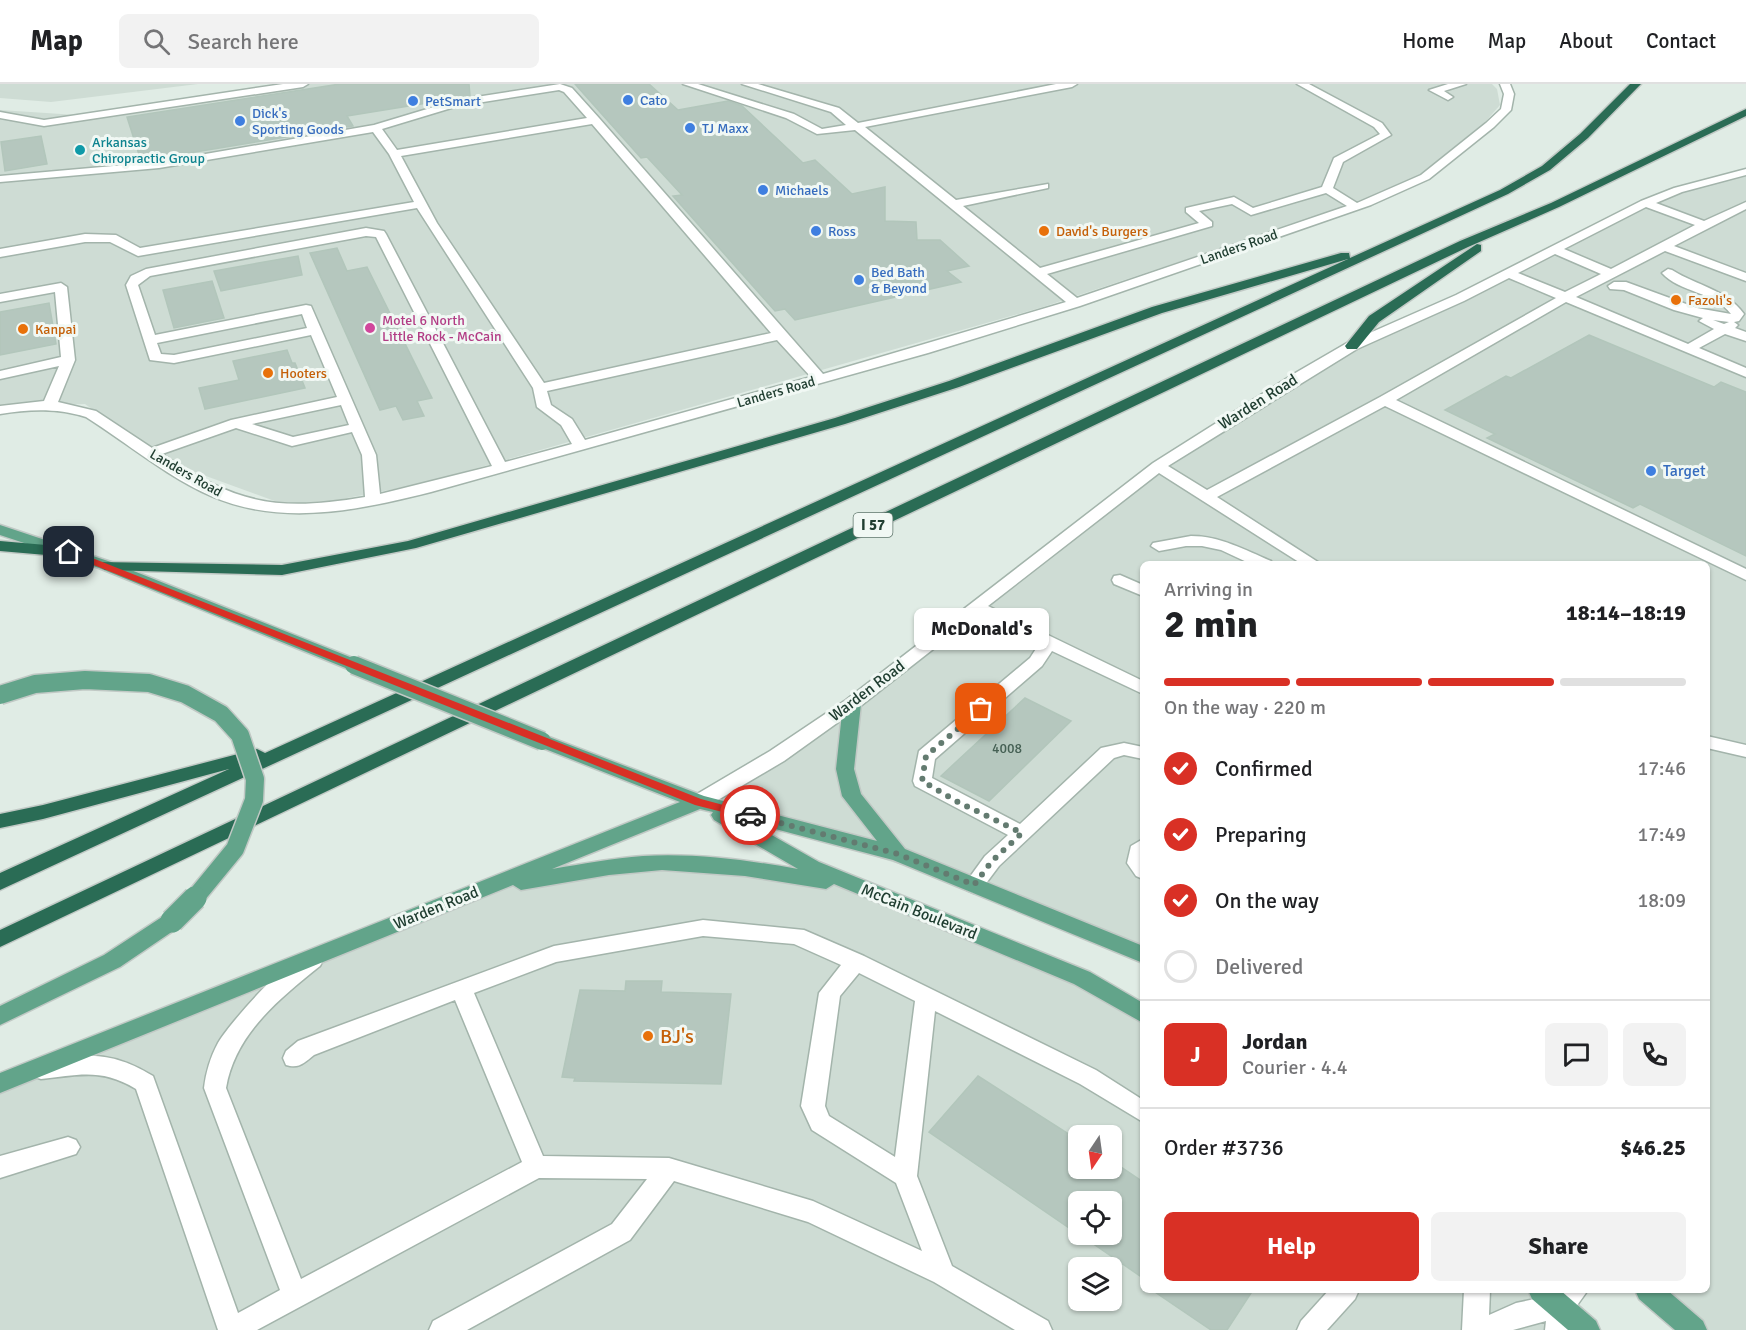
<!DOCTYPE html>
<html lang="en">
<head>
<meta charset="utf-8">
<style>
  :root { --surface:#fff; --page:#f2f2f2; --text:#202124; --muted:#757577; --line:#e0e0e0; --accent:#d93025 }
  body { margin:0; font-family:Signika,sans-serif; background:var(--page); color:var(--text); height:100vh; display:flex; flex-direction:column; font-size:22px; white-space:nowrap }
  * { box-sizing:border-box; margin:0 }
  p { font-size:20px; color:var(--muted) }
  .icon { flex:none; width:33px; height:33px; fill:none; stroke:currentColor; stroke-width:2; stroke-linecap:round; stroke-linejoin:round }
  .map { position:relative; flex:1; overflow:hidden }
  .side { position:absolute; left:1140px; top:477px; width:570px; height:732px; display:flex; flex-direction:column; background:var(--surface); border-radius:9px; box-shadow:0 2px 4px #0004 }
  .side>* { flex:none }
  .needle { width:39px; rotate:193deg }
  .controls { position:absolute; left:1068px; top:1041px; display:grid; gap:12px }
  .controls a { display:grid; place-items:center; width:54px; height:54px; border-radius:9px; background:var(--surface); box-shadow:0 2px 4px #0004; font-size:30px }
  .pin { position:absolute; display:grid; place-items:center; width:51px; height:51px; color:#fff; margin:-26px; border-radius:12px; box-shadow:0 3px 9px #0006 }
  .courier { position:absolute; display:grid; place-items:center; width:60px; height:60px; margin:-30px; border:4px solid #d93025; border-radius:50%; background:#fff; color:#222; box-shadow:0 2px 8px #0007 }
  .bubble { position:absolute; height:42px; border-radius:9px; background:var(--surface); box-shadow:0 2px 4px #0004; font-size:20px; font-weight:800; line-height:42px; text-align:center }
  .headline em { font-style:normal; font-weight:800 }
  .headline div { display:flex; flex-direction:column-reverse }
  .headline { display:flex; align-items:center; justify-content:space-between; height:102px; padding:0 24px }
  h1 { font-size:39px; font-weight:800; line-height:45px }
  .bar { display:grid; grid-template-columns:repeat(4,1fr); gap:9px 6px; align-content:center; height:72px; padding:0 24px }
  .bar i { height:8px; border-radius:4px; background:var(--line) }
  .bar .current { background:var(--accent) }
  .bar p { grid-column:span 4 }
  .line { display:flex; align-items:center; gap:15px; padding:0 24px; border-top:2px solid var(--line) }
  .line div { flex:1 }
  .round { display:grid; place-items:center; flex:none; width:63px; height:63px; border-radius:9px; background:var(--page) }
  ol { padding:0 24px; list-style:none }
  li { display:flex; align-items:center; gap:18px; height:66px }
  li p { margin-inline-start:auto }
  li .icon { padding:6px; border-radius:50%; background:var(--accent); color:#fff; stroke-width:4 }
  li:last-child { color:var(--muted) }
  li i { width:33px; height:33px; border:3px solid var(--line); border-radius:50% }
  .action { display:flex; gap:12px; margin-top:auto; padding:12px 24px }
  .action a { flex:1; height:69px; border-radius:9px; background:var(--accent); color:#fff; font-size:24px; font-weight:800; line-height:69px; text-align:center }
  .action a+a { background:var(--page); color:var(--text) }
  header { display:flex; align-items:center; gap:36px; box-sizing:border-box; height:84px; padding:0 30px; background:var(--surface); border-bottom:2px solid var(--line) }
  header strong { font-size:28px }
  nav { display:flex; gap:33px; margin-inline-start:auto; font-size:21px }
  .search { width:420px; height:54px; background:var(--page); display:flex; align-items:center; gap:15px; box-sizing:border-box; padding:0 21px; border-radius:9px; color:var(--muted); font-size:22px }
  .map>svg:first-child { display:block }
</style>
</head>
<body>
<header>
<strong>Map</strong>
<div class="search"><svg class="icon" aria-label="search" viewBox="0 0 24 24"><circle cx="10" cy="10" r="6"/><path d="M15 15l6 6"/></svg>Search here</div>
<nav><a>Home</a><a>Map</a><a>About</a><a>Contact</a></nav>
</header>
<div class="map">
<svg width="1746" height="1246" viewBox="0 0 1746 1246">
  <rect width="100%" height="100%" fill="#e0ece5"/>
  <g fill="#cedcd4" fill-rule="evenodd">
    <polygon points="0,0 198,0 51,18 0,14"/>
    <polygon points="281,0 1492,0 1497,5 1500,21 1486,37 1418,95 1368,115 1043,223 421,400 294,424 162,376 85,320 0,323 0,26 92,32"/>
    <polygon points="1746,90 1746,1246 1684,1246 1638,1206 1707,1206 1707,480 1143,480 1143,876 1008,814 699,718 976,523 1195,358 1402,241 1633,125 1715,95"/>
    <path d="M661 779 812 783 1143 930V1206H1541L1587 1246H0V999L486 803ZM1078 1052H1112V1084H1078ZM1078 1118H1112V1150H1078ZM1078 1184H1112V1216H1078Z"/>
  </g>
  <g fill="#b5c7be" stroke="#b2c6bb" stroke-width="1.5">
    <polygon points="340,0 469,0 470,12 347,32 353,42 141,77 127,33"/>
    <polygon points="575,0 649,0 678,26 728,17 742,22 803,79 815,76 852,110 885,103 885,137 916,138 917,156 940,156 969,182 947,187 961,198 795,236 785,225 775,227 673,112 682,111 647,73 641,74"/>
    <polygon points="41,52 47,80 5,87 1,58"/>
    <polygon points="337,164 347,187 367,183 432,314 417,317 424,332 403,336 396,322 380,326 310,169"/>
    <polygon points="298,172 302,191 221,207 214,187"/>
    <polygon points="212,197 224,234 174,244 163,206"/>
    <polygon points="49,219 56,260 0,271 0,228"/>
    <polygon points="1589,251 1714,303 1721,298 1746,308 1746,472 1640,420 1633,424 1487,354 1495,350 1445,326 1506,292 1511,294"/>
    <polygon points="287,266 292,279 295,279 305,304 205,325 199,304 239,296 233,277"/>
    <polygon points="1025,614 1071,637 989,717 941,692"/>
    <polygon points="626,897 662,897 661,908 731,910 721,1000 574,997 575,994 562,993 580,906 625,907"/>
    <polygon points="978,992 1078,1056 1078,1084 1112,1084 1112,1077 1143,1098 1143,1194 1079,1150 1112,1150 1112,1118 1078,1118 1078,1150 929,1048"/>
    <polygon points="1152,1206 1253,1206 1227,1246 1211,1246"/>
  </g>
  <g fill="none" stroke-linecap="round" stroke-linejoin="round">
    <g stroke="#a3b4ab" stroke-width="3">
      <g id="minor">
        <polygon points="283,0 308,0 303,3 44,42 0,34 0,28 44,36"/>
        <path d="M560 0 572 4 599 34 823 290 1066 218 855 46 817 50 786 34 683 0H698L794 30 822 45 846 41 831 28 742 0H758L839 24 858 39 1056 0H1077L1072 3 865 43 956 116 1048 100V104L963 122 1040 184 1199 139 1186 128V124L1234 113 1253 124 1322 103 1334 74 1380 50 1374 43 1297 0H1309L1382 39 1391 51 1343 78 1333 104 1357 119 1421 91 1486 39 1501 25 1504 10 1500 0H1510L1514 10 1511 26 1494 43 1429 95 1371 121 1080 222 928 269 431 408C359 426 282 443 211 412 166 392 127 359 86 333 57 324 30 325 0 330V322L44 317 59 282 0 295V287L61 273 55 208 0 218V210L61 199 67 203 75 276 58 318 96 327 152 364 231 336 337 313 311 251 174 279 150 276 126 201 131 192 146 185 366 144 384 147 386 150 505 378 572 360 561 341 537 323 533 304 417 124 138 172 110 158H85L0 173V165L85 150 116 151 140 164 414 118 389 70 373 48 159 84 0 98V92L159 78 374 41 457 16ZM559 6 564 8 587 34 397 66 382 45 458 22ZM592 40 771 249 544 299 437 139 401 72ZM1326 109 1347 122 1077 214 1047 190 1212 142V138L1199 127 1232 120 1251 131ZM366 152 376 153 492 382 380 410 376 371 311 222 306 221 155 251 138 201 150 192ZM302 230 307 244 174 271 161 270 157 259ZM777 256 811 293 585 356 572 335 551 321 547 307ZM341 321 349 341 293 353 252 340ZM236 344 292 362 352 348 362 371 365 413C277 428 236 420 162 370Z"/>
        <polygon points="1448,0 1466,0 1444,7 1453,13 1448,16 1429,6"/>
        <path d="M1746 85V91L1682 108 1656 119 1704 137 1746 118V125L1674 162 1746 189V197L1665 167 1576 213 1688 260 1714 245 1699 237 1703 234 1674 226 1624 206 1610 205 1608 202 1614 198H1626L1697 224 1731 230C1714 207 1680 209 1662 189L1668 185 1672 186C1697 202 1726 205 1744 230L1739 237 1734 238 1738 241 1735 244 1746 248V257L1725 250 1699 264 1746 284V293L1566 218 1396 316 1746 485V496L1385 322 1217 413 1321 480H1302L1159 389 988 522 1143 597V610L1052 567 1042 582 935 675 932 694 1020 740 1101 664 1124 659 1143 663V675L1124 671 1114 674 999 782 981 806 974 809 967 806 964 801 985 772 1008 751 915 702 913 697 919 667 1030 574 1039 560 978 530 858 624 784 677 706 723 699 725 692 723 689 718 692 713 770 667 846 616 1153 379 1297 288 1347 259 1456 211 1641 117 1674 104ZM1646 123 1695 141 1611 185 1564 165ZM1555 170 1601 190 1565 208 1518 189ZM1509 194 1556 214 1380 313 1207 406 1168 382 1357 265 1464 217ZM1713 236 1729 238 1724 240Z"/>
        <path d="M1191 452C1220 452 1245 466 1271 477L1273 480H1251L1221 466 1202 462H1186L1159 467 1151 462 1153 459Z"/>
        <polygon points="1120,491 1143,501 1143,512 1114,500 1112,496 1114,492"/>
        <polygon points="1707,652 1746,661 1746,673 1707,664"/>
        <polygon points="1143,755 1143,795 1136,792 1127,779 1131,762"/>
        <path d="M703 836 804 846 864 872 1096 986 1143 1016V1038L1080 1000 935 927 917 1092 952 1182 1048 1237 1052 1246H1015L934 1198 808 1138 674 1097 630 1156 467 1246H429L433 1237 612 1140 647 1095 539 1094 257 1246H218L136 1005C101 984 79 991 41 995L33 992 30 985 33 978 41 975C88 971 110 966 153 992L238 1229 280 1206 204 1004C206 988 210 974 218 959 229 940 290 870 311 868 313 868 317 869 320 870L323 876 320 882C279 915 235 950 226 1004L301 1195 522 1078 455 916 314 971C304 979 299 985 286 981L283 974 286 967 298 957 554 862ZM703 852 794 860 841 881 819 909 801 1022 812 1046 896 1099 922 1167 813 1117 669 1074 543 1072 474 909 556 878ZM859 889 915 917 895 1073 829 1032 825 1022 840 912Z"/>
        <polygon points="68,1053 76,1056 80,1063 76,1070 0,1094 0,1072"/>
        <polygon points="1329,1206 1359,1206 1355,1215 1327,1246 1297,1246 1301,1237"/>
        <polygon points="1464,1206 1490,1206 1489,1231 1516,1219 1554,1211 1558,1206 1588,1206 1573,1227 1571,1246 1545,1246 1546,1237 1513,1246 1462,1246"/>
      </g>
    </g>
    <g stroke="#c1c9c5" stroke-width="3">
      <g id="major">
        <polygon points="0,441 111,478 360,577 363,581 360,585 348,585 99,484 0,451"/>
        <path d="M852 614 858 616 861 620 854 685 861 710 905 765 1143 862V879L893 776 749 738 819 778 1090 888 1143 919V939L1074 900 834 800 826 805 745 792 662 786 609 791 521 806 513 801 0 1009V989L680 718 535 661 533 657 535 653 542 651 549 653 704 712 877 757 842 712 836 685 843 620 846 616ZM700 725 713 728 711 731 714 736 798 785C747 776 695 769 643 772 613 774 582 780 552 785Z"/>
        <polygon points="172,829 179,831 182,837 179,843 120,883 0,941 0,922 104,871 165,831"/>
        <polygon points="1528,1206 1560,1206 1596,1237 1600,1246 1568,1246 1532,1215"/>
        <polygon points="1635,1206 1667,1206 1703,1237 1707,1246 1675,1246 1639,1215"/>
      </g>
    </g>
    <g stroke="#c1c9c5" stroke-width="3">
      <g id="highway">
        <polygon points="1630,0 1641,0 1588,54 1550,86 1508,110 0,806 0,789 229,685 43,735 0,744 0,730 43,721 257,665 265,669 1348,175 1162,229 959,303 845,340 416,464 282,491 105,486 97,481 99,478 282,481 408,457 835,334 949,297 1152,223 1341,169 1349,169 1350,174 1500,106 1542,82 1580,50"/>
        <polygon points="1746,25 1746,32 1559,123 1468,163 0,863 0,846 1460,157 1551,119"/>
        <polygon points="1477,160 1481,161 1481,167 1379,238 1357,265 1347,265 1345,262 1369,232"/>
        <polygon points="0,457 69,463 77,468 69,473 0,467"/>
      </g>
    </g>
    <use href="#minor" fill="#fff" fill-rule="evenodd"/>
    <use href="#major" fill="#62a48a" fill-rule="evenodd"/>
    <use href="#highway" fill="#2a6c55" fill-rule="evenodd"/>
    <g stroke="#c1c9c5" stroke-width="21" stroke-linecap="butt">
      <g id="major-bridge-far1">
        <polyline points="354,581 542,657"/>
        <polyline points="0,611 35,600 85,596 149,599 185,610 221,630 240,651 255,695 254,716 235,765 194,815"/>
      </g>
    </g>
    <g stroke="#c1c9c5" stroke-width="26" stroke-linecap="butt">
      <polyline id="major-bridge" points="172,837 195,814"/>
    </g>
    <use href="#major-bridge-far1" stroke="#62a48a" stroke-width="18"/>
    <use href="#major-bridge" stroke="#62a48a" stroke-width="23"/>
  </g>
  <polygon fill="#d93025" points="66,466 72,466 701,715 753,729 755,731 750,735 695,721 66,470"/>
  <g fill="none" stroke-linecap="round" stroke-linejoin="round">
    <polyline stroke="#637b70" stroke-width="6" stroke-dasharray="0 10.8" points="750,731 898,770 974,801 992,777 1022,749 958,718 922,697 926,672 981,625"/>
  </g>
  <g fill="#3f7fe0" stroke="#f1f8f4" stroke-width="2">
    <circle cx="628" cy="16" r="6"/>
    <circle cx="413" cy="17" r="6"/>
    <circle cx="240" cy="37" r="6"/>
    <circle cx="690" cy="44" r="6"/>
    <circle cx="763" cy="106" r="6"/>
    <circle cx="816" cy="147" r="6"/>
    <circle cx="859" cy="196" r="6"/>
    <circle cx="1651" cy="387" r="6"/>
  </g>
  <circle fill="#0f9aa8" stroke="#f1f8f4" stroke-width="2" cx="80" cy="66" r="6"/>
  <g fill="#e8710a" stroke="#f1f8f4" stroke-width="2">
    <circle cx="1044" cy="147" r="6"/>
    <circle cx="1676" cy="216" r="6"/>
    <circle cx="23" cy="245" r="6"/>
    <circle cx="268" cy="289" r="6"/>
    <circle cx="648" cy="952" r="6"/>
  </g>
  <circle fill="#d1479c" stroke="#f1f8f4" stroke-width="2" cx="370" cy="244" r="6"/>
  <g text-anchor="middle" dominant-baseline="central" stroke-width="6" stroke-linejoin="round" paint-order="stroke">
    <g font-size="14" fill="#366cbe" stroke="#f1f8f4" text-anchor="start">
      <text x="640" y="16">Cato</text>
      <text x="425" y="17">PetSmart</text>
      <text x="252" y="29">Dick's<tspan x="252" dy="16">Sporting Goods</tspan></text>
      <text x="702" y="44">TJ Maxx</text>
      <text x="775" y="106">Michaels</text>
      <text x="828" y="147">Ross</text>
      <text x="871" y="188">Bed Bath<tspan x="871" dy="16">&amp; Beyond</tspan></text>
    </g>
    <g font-size="14" fill="#0d838f" stroke="#f1f8f4" text-anchor="start">
      <text x="92" y="58">Arkansas<tspan x="92" dy="16">Chiropractic Group</tspan></text>
    </g>
    <g font-size="14" fill="#c56008" stroke="#f1f8f4" text-anchor="start">
      <text x="1056" y="147">David's Burgers</text>
      <text x="1688" y="216">Fazoli's</text>
      <text x="35" y="245">Kanpai</text>
      <text x="280" y="289">Hooters</text>
    </g>
    <g font-size="14" fill="#203e31" stroke="#f1f8f4">
      <text transform="translate(1239 163) rotate(-19)">Landers Road</text>
      <text transform="translate(776 308) rotate(-16)">Landers Road</text>
      <text transform="translate(186 389) rotate(30)">Landers Road</text>
    </g>
    <g font-size="14" fill="#b23c85" stroke="#f1f8f4" text-anchor="start">
      <text x="382" y="236">Motel 6 North<tspan x="382" dy="16">Little Rock - McCain</tspan></text>
    </g>
    <g font-size="14" fill="#456054">
      <text x="1007" y="664">4008</text>
    </g>
    <rect fill="#f1f8f4" stroke="#5f766c" stroke-width="1.5" x="853.5" y="429" width="39" height="24" rx="4.5"/>
    <g font-size="15" font-weight="bold" fill="#203e31">
      <text x="873" y="441">I 57</text>
    </g>
    <g font-size="16" fill="#203e31" stroke="#f1f8f4">
      <text transform="translate(1258 318) rotate(-32)">Warden Road</text>
      <text transform="translate(867 607) rotate(-37)">Warden Road</text>
      <text transform="translate(436 824) rotate(-22)">Warden Road</text>
      <text transform="translate(919 828) rotate(22)">McCain Boulevard</text>
    </g>
    <g font-size="16" fill="#366cbe" stroke="#f1f8f4" text-anchor="start">
      <text x="1663" y="387">Target</text>
    </g>
    <g font-size="20" fill="#c56008" stroke="#f1f8f4" text-anchor="start">
      <text x="660" y="952">BJ's</text>
    </g>
  </g>
</svg>
<div class="controls">
<a><svg class="needle" viewBox="-14 -14 28 28"><path d="M0-13l5 13h-10z" fill="#e53935"/><path d="M0 13l5-13h-10z" fill="#757577"/></svg></a>
<a><svg class="icon" aria-label="locate" viewBox="0 0 24 24"><circle cx="12" cy="12" r="6"/><path d="M12 2v4M12 18v4M2 12h4M18 12h4"/></svg></a>
<a><svg class="icon" aria-label="layers" viewBox="0 0 24 24"><path d="M12 4l9 5-9 5-9-5zM3 14l9 5 9-5"/></svg></a>
</div>
<div class="pin" style="left:981px;top:625px;background:#ea580c"><svg class="icon" aria-label="bag" viewBox="0 0 24 24"><path d="M5 8h14l-1 12H6zM9 8a3 3 0 0 1 6 0"/></svg></div>
<div class="pin" style="left:69px;top:468px;background:#1f2937"><svg class="icon" aria-label="home" viewBox="0 0 24 24"><path d="M3 11l9-7 9 7M6 9v11h12V9"/></svg></div>
<div class="courier" style="left:750px;top:731px"><svg class="icon" aria-label="car" viewBox="0 0 24 24"><path d="M5 17H2v-5l4-1 3-4h7l3 4 3 1v5h-3M9 17h6M6 11h13"/><circle cx="7" cy="17" r="2"/><circle cx="17" cy="17" r="2"/></svg></div>
<div class="bubble" style="left:914px;top:524px;width:135px">McDonald's</div>
<section class="side">
<div class="headline"><div><h1>2 min</h1><p>Arriving in</p></div><em>18:14–18:19</em></div>
<div class="bar"><i class="current"></i><i class="current"></i><i class="current"></i><i></i><p>On the way · 220 m</p></div>
<ol>
<li><svg class="icon" aria-label="check" viewBox="0 0 24 24"><path d="M5 12l5 5 9-10"/></svg>Confirmed<p>17:46</p></li>
<li><svg class="icon" aria-label="check" viewBox="0 0 24 24"><path d="M5 12l5 5 9-10"/></svg>Preparing<p>17:49</p></li>
<li><svg class="icon" aria-label="check" viewBox="0 0 24 24"><path d="M5 12l5 5 9-10"/></svg>On the way<p>18:09</p></li>
<li><i></i>Delivered</li>
</ol>
<div class="line" style="height:108px"><b class="round" style="background:var(--accent);color:#fff">J</b><div><b>Jordan</b><p>Courier · 4.4</p></div><a class="round"><svg class="icon" aria-label="chat" viewBox="0 0 24 24"><path d="M4 5h16v11H9l-5 4z"/></svg></a><a class="round"><svg class="icon" aria-label="phone" viewBox="0 0 24 24"><path d="M5 4h4l2 5-3 2q2 4 5 5l2-3 5 2v4C11 20 4 13 5 4z"/></svg></a></div>
<div class="line" style="height:78px"><div>Order #3736</div><b>$46.25</b></div>
<div class="action"><a>Help</a><a>Share</a></div>
</section>
</div>
</body>
</html>
